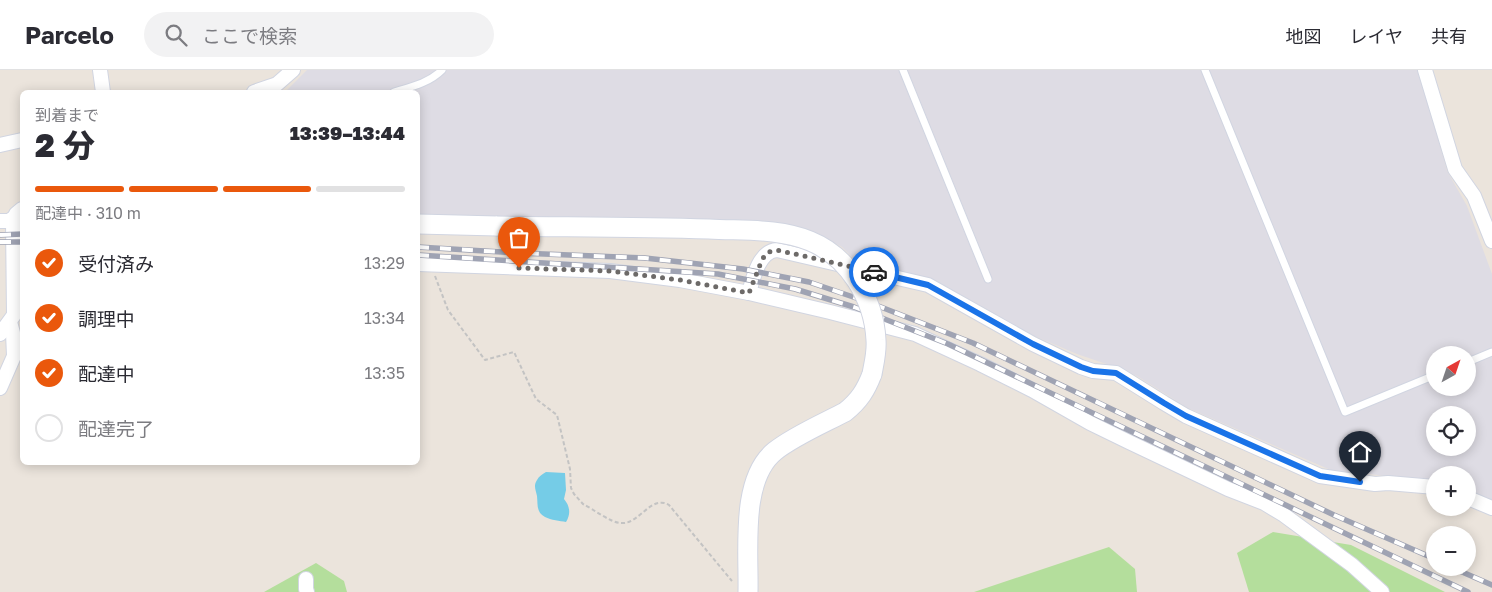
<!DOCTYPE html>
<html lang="ja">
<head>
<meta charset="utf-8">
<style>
  :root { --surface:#fff; --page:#f2f2f3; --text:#2b2b33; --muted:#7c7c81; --line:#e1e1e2; --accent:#ea580c }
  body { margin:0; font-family:"Golos Text","Noto Sans JP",sans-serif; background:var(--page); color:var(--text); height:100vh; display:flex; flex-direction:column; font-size:19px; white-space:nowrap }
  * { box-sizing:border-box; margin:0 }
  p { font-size:16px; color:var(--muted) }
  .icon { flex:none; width:28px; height:28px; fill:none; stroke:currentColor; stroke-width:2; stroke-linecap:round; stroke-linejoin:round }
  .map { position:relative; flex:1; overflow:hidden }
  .details { position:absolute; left:20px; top:20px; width:400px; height:375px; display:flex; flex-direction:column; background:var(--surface); border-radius:8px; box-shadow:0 2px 12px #0003 }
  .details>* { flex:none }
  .needle { width:32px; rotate:40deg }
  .buttons { position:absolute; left:1426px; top:276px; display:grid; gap:10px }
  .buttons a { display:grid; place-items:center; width:50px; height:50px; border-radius:50%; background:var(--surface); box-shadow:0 2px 12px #0003; font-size:25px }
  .pin { position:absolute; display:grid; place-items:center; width:42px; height:42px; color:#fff; margin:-51px -21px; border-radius:50% 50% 50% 0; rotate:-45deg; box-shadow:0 0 5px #0007 }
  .pin .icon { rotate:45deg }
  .courier { position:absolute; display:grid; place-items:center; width:50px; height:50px; margin:-25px; border:4px solid #1a73e8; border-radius:50%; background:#fff; color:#222; box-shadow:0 1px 6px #0007 }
  .headline em { font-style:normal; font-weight:800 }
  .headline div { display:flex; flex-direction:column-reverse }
  .headline { display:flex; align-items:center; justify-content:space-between; height:85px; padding:0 15px }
  h1 { font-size:32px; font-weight:800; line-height:38px }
  .bar { display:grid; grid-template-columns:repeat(4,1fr); gap:8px 5px; align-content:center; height:60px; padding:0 15px }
  .bar i { height:6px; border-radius:4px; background:var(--line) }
  .bar .on { background:var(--accent) }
  .bar p { grid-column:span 4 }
  ol { padding:0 15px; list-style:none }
  li { display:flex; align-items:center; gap:15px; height:55px }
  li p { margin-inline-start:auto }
  li .icon { padding:5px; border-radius:50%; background:var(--accent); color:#fff; stroke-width:4 }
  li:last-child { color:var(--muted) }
  li i { width:28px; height:28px; border:2px solid var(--line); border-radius:50% }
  header { display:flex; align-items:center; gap:30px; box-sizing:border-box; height:70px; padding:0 25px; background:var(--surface); border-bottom:1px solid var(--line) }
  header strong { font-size:24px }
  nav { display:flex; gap:28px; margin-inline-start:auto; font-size:18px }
  .search { width:350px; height:45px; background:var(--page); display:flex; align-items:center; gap:12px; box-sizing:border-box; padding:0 18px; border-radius:28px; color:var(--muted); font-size:19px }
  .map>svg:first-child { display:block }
</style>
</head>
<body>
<header>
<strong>Parcelo</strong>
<div class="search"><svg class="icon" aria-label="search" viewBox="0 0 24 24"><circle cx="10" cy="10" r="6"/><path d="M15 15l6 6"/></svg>ここで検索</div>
<nav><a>地図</a><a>レイヤ</a><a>共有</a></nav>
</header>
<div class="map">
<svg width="1492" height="522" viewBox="0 0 1492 522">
  <rect width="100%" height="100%" fill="#ebe4dc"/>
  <path fill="#dedce4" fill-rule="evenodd" d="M307 0H1419L1447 101 1467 136 1492 204V431L1468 421V405H1435V410L1333 401 1188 338 1137 306 1121 299 1077 284 864 194 855 190 842 177 825 167 802 159 418 148V22H280L287 20ZM1435 285H1468V318H1435ZM1435 345H1468V378H1435Z"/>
  <g fill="#b4de9c">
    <polygon points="1273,462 1351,475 1445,522 1249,522 1237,483"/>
    <polygon points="1109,477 1135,499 1137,522 974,522"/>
    <polygon points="316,493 344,511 347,522 264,522"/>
  </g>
  <path fill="#75cce7" d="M546 402 565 403 566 420 564 429C570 436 571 444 566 452 560 451 551 450 545 447 536 442 538 435 537 426 536 420 533 416 537 410 539 406 543 404 546 402Z"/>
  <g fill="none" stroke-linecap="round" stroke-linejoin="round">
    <g stroke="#d1d5e1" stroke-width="9">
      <g id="lane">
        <polyline points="903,0 988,209"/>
        <polyline points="1205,0 1345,342 1435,305"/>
        <path d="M394 22C411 17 429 13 442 0"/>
        <polyline points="1468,292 1492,282"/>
      </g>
    </g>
    <g stroke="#d1d5e1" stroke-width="16">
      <g id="street">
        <polyline points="100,0 103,22"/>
        <polyline points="1425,0 1455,99 1474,126 1492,171"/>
        <polyline points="254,22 277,14 293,0"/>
        <polyline points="0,75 22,70"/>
        <polyline points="0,151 13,151"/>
        <polyline points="418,194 610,201 680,210 749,223 830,242 915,264 980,294 1032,320 1090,353 1129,372 1228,419 1264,433 1284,445 1352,495 1382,522"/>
        <path d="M749 223C753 208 759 181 777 180L928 215 1033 274 1081 297 1093 301 1116 303 1164 333 1186 346 1320 406 1375 414 1388 413 1435 417"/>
        <polyline points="0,264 14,245 13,151 16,144 22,139"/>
        <polyline points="0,318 14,286 13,263 10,252"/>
        <polyline points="1468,428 1492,438"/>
        <polyline points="306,509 306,519 307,522"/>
      </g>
    </g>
    <g stroke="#d1d5e1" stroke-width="21">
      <g id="secondary">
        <polyline points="13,151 22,151"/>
        <polyline points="418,154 497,156"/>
        <path d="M748 522C749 480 740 409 775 381 794 366 824 353 845 342 859 331 866 320 872 304"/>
      </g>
    </g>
    <path stroke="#c3c3c3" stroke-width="2" stroke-dasharray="4 2.5" stroke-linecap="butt" d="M435 206 448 240 485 290 514 282 536 329 557 345 570 399 571 418 574 424 583 434C593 439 611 453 621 453 639 455 651 424 669 435L732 511"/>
    <use href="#lane" stroke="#fff" stroke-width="7"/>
    <use href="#street" stroke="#fff" stroke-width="14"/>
    <use href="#secondary" stroke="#fff" stroke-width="19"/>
    <g stroke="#9fa3b3" stroke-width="5.5">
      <g id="rail">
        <polyline points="0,165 22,164"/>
        <polyline points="0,172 22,172"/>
        <polyline points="418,177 519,183 645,188 743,199 809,212 868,232 973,273 1334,445 1435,489"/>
        <polyline points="418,185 718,204 795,219 854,237 948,274 1468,522"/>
        <polyline points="1453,498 1492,515"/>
      </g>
    </g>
    <use href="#rail" stroke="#fff" stroke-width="4" stroke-dasharray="11" stroke-linecap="butt"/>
    <g stroke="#d1d5e1" stroke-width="21" stroke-linecap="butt">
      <path id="secondary-bridge" d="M497 156C567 157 638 157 709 159 743 161 779 158 810 171 849 187 874 229 876 270 877 282 874 293 872 304"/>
    </g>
    <use href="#secondary-bridge" stroke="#fff" stroke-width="19"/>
  </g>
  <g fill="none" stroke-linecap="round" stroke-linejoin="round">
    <path stroke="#6d6a68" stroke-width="5" stroke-dasharray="0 9" d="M519 198 610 201 680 210 749 223 762 190C766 183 769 181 777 180L874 202"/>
    <polyline stroke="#1a73e8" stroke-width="6" points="874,202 928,215 1033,274 1081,297 1093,301 1116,303 1164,333 1186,346 1320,406 1360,412"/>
  </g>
</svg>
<div class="buttons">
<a><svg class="needle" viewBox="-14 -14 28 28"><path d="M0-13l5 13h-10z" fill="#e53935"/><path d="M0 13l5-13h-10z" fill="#7c7c81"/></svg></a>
<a><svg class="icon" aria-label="locate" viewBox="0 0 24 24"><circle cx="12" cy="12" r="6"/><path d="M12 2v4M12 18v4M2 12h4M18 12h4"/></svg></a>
<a>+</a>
<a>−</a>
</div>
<div class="pin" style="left:519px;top:198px;background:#ea580c"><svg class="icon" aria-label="bag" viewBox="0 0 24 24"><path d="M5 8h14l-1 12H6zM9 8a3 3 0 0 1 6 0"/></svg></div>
<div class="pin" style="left:1360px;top:412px;background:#1f2937"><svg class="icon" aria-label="home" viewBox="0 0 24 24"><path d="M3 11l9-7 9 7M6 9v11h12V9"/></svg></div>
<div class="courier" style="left:874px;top:202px"><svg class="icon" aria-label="car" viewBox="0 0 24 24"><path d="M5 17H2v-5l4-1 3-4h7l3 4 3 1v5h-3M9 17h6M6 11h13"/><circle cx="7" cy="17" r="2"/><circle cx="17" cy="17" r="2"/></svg></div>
<section class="details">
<div class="headline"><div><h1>2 分</h1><p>到着まで</p></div><em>13:39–13:44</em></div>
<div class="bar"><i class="on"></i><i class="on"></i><i class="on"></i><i></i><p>配達中 · 310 m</p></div>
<ol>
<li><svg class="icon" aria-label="check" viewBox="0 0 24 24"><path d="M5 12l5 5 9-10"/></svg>受付済み<p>13:29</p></li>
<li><svg class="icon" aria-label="check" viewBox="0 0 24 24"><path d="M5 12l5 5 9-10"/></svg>調理中<p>13:34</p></li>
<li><svg class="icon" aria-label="check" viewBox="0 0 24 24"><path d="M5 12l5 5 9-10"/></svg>配達中<p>13:35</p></li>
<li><i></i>配達完了</li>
</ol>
</section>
</div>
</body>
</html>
